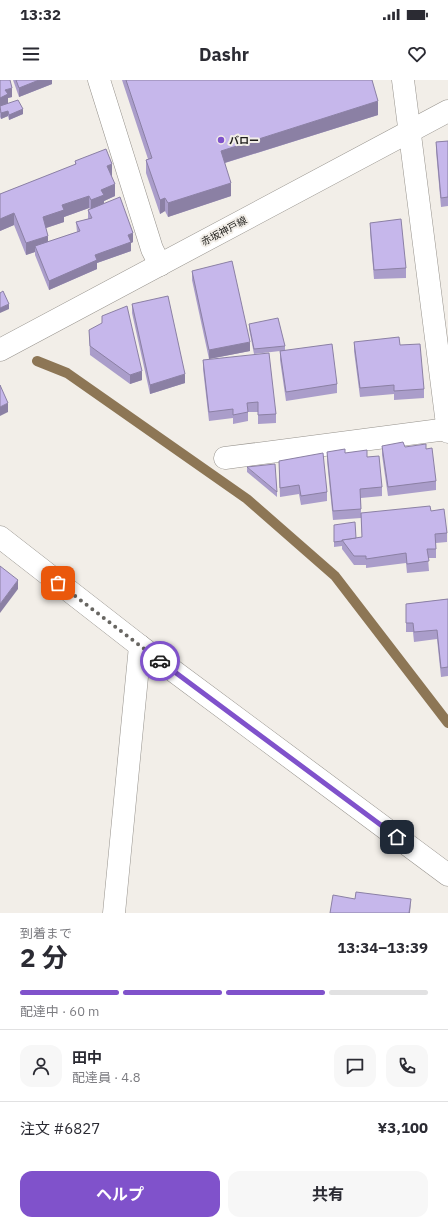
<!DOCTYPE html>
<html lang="ja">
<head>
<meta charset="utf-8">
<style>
  :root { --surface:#fff; --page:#f7f7f7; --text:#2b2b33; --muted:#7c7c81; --line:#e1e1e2; --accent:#8052cb }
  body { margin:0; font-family:"IBM Plex Sans","Noto Sans JP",sans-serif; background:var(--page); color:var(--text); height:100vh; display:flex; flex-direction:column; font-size:15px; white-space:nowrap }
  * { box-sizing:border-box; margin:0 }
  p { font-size:13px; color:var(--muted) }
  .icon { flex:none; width:22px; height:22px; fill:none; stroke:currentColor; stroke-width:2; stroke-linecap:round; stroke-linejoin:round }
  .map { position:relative; height:833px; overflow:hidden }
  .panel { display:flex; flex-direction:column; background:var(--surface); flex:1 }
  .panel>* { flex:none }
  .pin { position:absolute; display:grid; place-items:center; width:34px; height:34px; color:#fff; margin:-17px; border-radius:8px; box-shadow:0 2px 6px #0006 }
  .courier { position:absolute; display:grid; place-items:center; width:40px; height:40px; margin:-20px; border:3px solid #8052cb; border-radius:50%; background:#fff; color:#222; box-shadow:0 1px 5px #0007 }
  .overview em { font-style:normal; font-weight:700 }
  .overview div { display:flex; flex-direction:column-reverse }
  .overview { display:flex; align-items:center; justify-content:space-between; height:68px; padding:0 20px }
  h1 { font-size:26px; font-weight:700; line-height:30px }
  .bar { display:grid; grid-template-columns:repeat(4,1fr); gap:6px 4px; align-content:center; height:48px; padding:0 20px }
  .bar i { height:5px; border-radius:3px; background:var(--line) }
  .bar .on { background:var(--accent) }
  .bar p { grid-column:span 4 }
  .line { display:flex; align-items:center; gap:10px; padding:0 20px; border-top:1px solid var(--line) }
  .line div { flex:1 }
  .round { display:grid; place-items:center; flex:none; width:42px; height:42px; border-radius:12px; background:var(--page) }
  .primary-button { display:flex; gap:8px; margin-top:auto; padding:8px 20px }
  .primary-button a { flex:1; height:46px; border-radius:12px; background:var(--accent); color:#fff; font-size:16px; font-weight:700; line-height:46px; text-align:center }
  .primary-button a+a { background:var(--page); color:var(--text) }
  .status { display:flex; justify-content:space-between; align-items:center; height:28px; padding:0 20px; background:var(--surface); direction:ltr }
  .status svg { height:11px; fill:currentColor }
  header { display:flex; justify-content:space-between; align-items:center; height:52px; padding:0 20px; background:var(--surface); font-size:18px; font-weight:700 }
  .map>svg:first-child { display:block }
</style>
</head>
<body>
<div class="status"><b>13:32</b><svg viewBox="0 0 49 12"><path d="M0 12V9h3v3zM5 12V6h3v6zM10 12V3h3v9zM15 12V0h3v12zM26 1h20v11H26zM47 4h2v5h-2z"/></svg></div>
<header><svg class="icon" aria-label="menu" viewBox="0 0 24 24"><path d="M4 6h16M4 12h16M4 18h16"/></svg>Dashr<svg class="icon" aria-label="heart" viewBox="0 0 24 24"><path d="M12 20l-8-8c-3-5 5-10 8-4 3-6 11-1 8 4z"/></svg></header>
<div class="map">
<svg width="448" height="833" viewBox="0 0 448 833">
  <rect width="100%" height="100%" fill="#f2eee8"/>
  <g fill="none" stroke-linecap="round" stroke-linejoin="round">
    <polyline stroke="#8d7655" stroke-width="10" points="37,281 67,293 247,419 335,496 448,643"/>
    <g stroke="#96928c" stroke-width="23">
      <g id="minor">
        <polyline points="99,0 152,169 160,185"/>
        <polyline points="403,0 448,352"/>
        <polyline points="225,378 448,349"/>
        <polyline points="0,457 140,566 448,795"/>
        <polyline points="114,833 140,566"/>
      </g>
    </g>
    <g stroke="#96928c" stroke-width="23">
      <polyline id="major" points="0,270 448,31"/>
    </g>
    <use href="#minor" stroke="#fff" stroke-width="22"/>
    <use href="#major" stroke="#fff" stroke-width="22"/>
  </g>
  <g fill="#aa9dca" fill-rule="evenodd">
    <polygon points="0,0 12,17 8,18 8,24 23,34 9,40 8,36 1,39 0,37"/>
    <polygon points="13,0 52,0 52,4 19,17"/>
    <polygon points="122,0 372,0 378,35 225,83 231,116 168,137 165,131 160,134 146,93 146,80 148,79"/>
    <polygon points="448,61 448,126 441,127 436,71 436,62"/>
    <path d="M75 81 112 96H111L115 116 104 121V124L133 162 131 163V171L97 183V189L49 210 35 175V172L26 175 14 145 0 151V114L75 85ZM89 128 90 129 88 130V139L76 142 77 152 48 162 46 148 64 142V137Z"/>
    <polygon points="370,143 406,188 406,198 374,199 370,152"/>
    <polygon points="192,191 250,271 209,279 192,200"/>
    <polygon points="132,224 185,303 150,314 132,233"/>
    <polygon points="249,244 285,266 285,270 337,304 337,313 286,321 280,280 280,271 254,274 249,249"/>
    <polygon points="89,250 142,300 130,304 90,275"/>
    <polygon points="354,262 400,265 424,309 424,318 394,320 394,314 360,317 354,271"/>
    <polygon points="203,280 276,334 276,343 258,344 258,332 248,332 248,341 233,344 233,338 209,341 203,289"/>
    <polygon points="382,366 405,367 426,369 436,401 436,410 388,416 382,375"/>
    <polygon points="327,372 345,373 367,377 382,407 382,416 361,418 361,433 431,431 447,453 447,462 436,463 436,478 428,478 429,491 407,493 406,483 366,488 366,485 354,485 342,469 342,466 334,467 334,445 356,458 362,458 361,438 333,440 327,381"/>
    <polygon points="247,387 277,412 277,417 247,392"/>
    <polygon points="279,390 327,412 327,421 301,425 299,414 280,417"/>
    <polygon points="448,519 448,596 441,597 437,559 414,562 413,552 406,552 406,524"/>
  </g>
  <g fill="#8b80a4">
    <polygon points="39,0 52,0 52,4 19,17 19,8"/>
    <polygon points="12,8 12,17 8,18 8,24 0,27 0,18 5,10"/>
    <polygon points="378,21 378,35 221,84 221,71"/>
    <polygon points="23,29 23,34 9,40 9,35"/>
    <polygon points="8,31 8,36 1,39 1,33"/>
    <polygon points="112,84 112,96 107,98 107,86"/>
    <polygon points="231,103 231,116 168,137 168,123"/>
    <polygon points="115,104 115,116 104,121 104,127 91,132 91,120 101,110"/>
    <polygon points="89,116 89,128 64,137 64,142 43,149 43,137 62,125"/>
    <polygon points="165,118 165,131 160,134 160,120"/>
    <polygon points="14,133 14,145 0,151 0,139"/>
    <polygon points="133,153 133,162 131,163 131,171 97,183 97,189 49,210 49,201 95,175 128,155"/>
    <polygon points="48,156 48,168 35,166 35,172 26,175 26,163"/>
    <polygon points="9,224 9,229 0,233 0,228"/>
    <polygon points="250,262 250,271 209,279 209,270"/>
    <polygon points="142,291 142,300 130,304 130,295"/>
    <polygon points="185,294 185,303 150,314 150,305"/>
    <polygon points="8,323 8,332 0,336 0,327"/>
    <polygon points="18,500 18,509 0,533 0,524"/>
    <polygon points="411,819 410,833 409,833"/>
  </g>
  <g fill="#c6b7eb" stroke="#8b80a4">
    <polygon points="0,0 10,0 12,8 5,10 8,14 0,18"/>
    <polygon points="16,0 39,0 19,8"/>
    <polygon points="126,0 372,0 378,21 221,71 231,103 168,123 165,118 160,120 146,80 152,78"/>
    <polygon points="18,20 23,29 9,35 8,31 1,33 0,26"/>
    <polygon points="448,61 448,117 441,118 436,62"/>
    <polygon points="106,69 112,84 107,86 115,104 101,110 104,115 91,120 89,116 62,125 64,130 43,137 48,156 26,163 14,133 0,139 0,114 76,84 75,81"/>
    <polygon points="120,117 133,153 128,155 131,162 95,175 97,180 49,201 35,166 80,151 76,142 92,138 88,130"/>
    <polygon points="401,139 406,188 374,190 370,143"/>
    <polygon points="232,181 250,262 209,270 192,191"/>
    <polygon points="3,211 9,224 0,228 0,213"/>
    <polygon points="168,216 185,294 150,305 132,224"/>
    <polygon points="127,226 142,291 130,295 90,266 89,250 102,243 102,236"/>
    <polygon points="278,238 285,266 254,269 249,244"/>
    <polygon points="399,257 400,265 420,264 424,309 394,311 394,305 360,308 354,262"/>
    <polygon points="332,264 337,304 286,312 280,271"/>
    <polygon points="269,273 276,334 258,335 258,322 247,323 248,332 233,335 233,329 209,332 203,280"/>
    <polygon points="0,305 8,323 0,327"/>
    <polygon points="403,362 405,367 426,364 426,369 432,368 436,401 388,407 382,366"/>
    <polygon points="345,369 345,373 367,370 367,377 379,376 382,407 360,409 361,429 333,431 327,372"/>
    <polygon points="323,373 327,412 301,416 299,405 280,408 279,381"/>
    <polygon points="275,384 277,412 247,387"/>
    <polygon points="430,426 431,431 444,429 447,453 435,454 436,469 427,469 429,481 407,484 406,473 366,479 366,476 354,476 342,460 362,457 361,433"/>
    <polygon points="355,442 356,458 342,460 342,461 334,462 334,445"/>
    <polygon points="0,486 18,500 0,524"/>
    <polygon points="448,519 448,587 441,588 437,550 414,552 413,543 406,543 406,524"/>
    <polygon points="356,812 411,819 409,833 330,833 333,815 355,819"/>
  </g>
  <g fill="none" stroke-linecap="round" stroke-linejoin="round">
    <polyline stroke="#686662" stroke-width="4" stroke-dasharray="0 7.2" points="58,503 160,581"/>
    <polyline stroke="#8052cb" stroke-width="5" points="160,581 397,757"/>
  </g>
  <circle fill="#8052cb" stroke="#f2eee8" stroke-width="1.5" cx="221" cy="60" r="4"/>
  <g text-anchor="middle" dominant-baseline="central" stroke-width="4" stroke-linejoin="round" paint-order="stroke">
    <g font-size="10" font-weight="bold" fill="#1e1d1a" stroke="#f2eee8" text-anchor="start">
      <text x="229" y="60">バロー</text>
    </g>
    <g font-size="10" fill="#1e1d1a" stroke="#f2eee8">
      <text transform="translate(224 151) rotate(-28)">赤坂神戸線</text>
    </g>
  </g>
</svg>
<div class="pin" style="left:58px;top:503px;background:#ea580c"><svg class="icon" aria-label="bag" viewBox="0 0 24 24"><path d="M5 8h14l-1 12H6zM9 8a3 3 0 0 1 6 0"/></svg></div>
<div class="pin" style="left:397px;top:757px;background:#1f2937"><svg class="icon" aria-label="home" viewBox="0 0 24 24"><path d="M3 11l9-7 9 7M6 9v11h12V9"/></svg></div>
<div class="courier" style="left:160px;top:581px"><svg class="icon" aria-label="car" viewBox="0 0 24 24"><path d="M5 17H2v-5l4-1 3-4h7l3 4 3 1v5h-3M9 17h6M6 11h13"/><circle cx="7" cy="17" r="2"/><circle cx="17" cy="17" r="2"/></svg></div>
</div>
<section class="panel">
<div class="overview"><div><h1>2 分</h1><p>到着まで</p></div><em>13:34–13:39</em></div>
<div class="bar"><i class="on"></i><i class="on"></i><i class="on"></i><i></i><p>配達中 · 60 m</p></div>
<div class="line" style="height:72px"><a class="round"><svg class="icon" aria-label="person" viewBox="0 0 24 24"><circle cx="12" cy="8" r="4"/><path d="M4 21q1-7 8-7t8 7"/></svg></a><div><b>田中</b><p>配達員 · 4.8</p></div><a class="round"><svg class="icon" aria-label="chat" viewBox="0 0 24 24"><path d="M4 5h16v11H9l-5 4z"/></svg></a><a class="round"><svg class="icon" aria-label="phone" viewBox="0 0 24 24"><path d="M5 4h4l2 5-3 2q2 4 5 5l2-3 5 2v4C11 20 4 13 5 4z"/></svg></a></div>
<div class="line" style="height:52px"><div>注文 #6827</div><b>¥3,100</b></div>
<div class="primary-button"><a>ヘルプ</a><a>共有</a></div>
</section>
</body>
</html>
